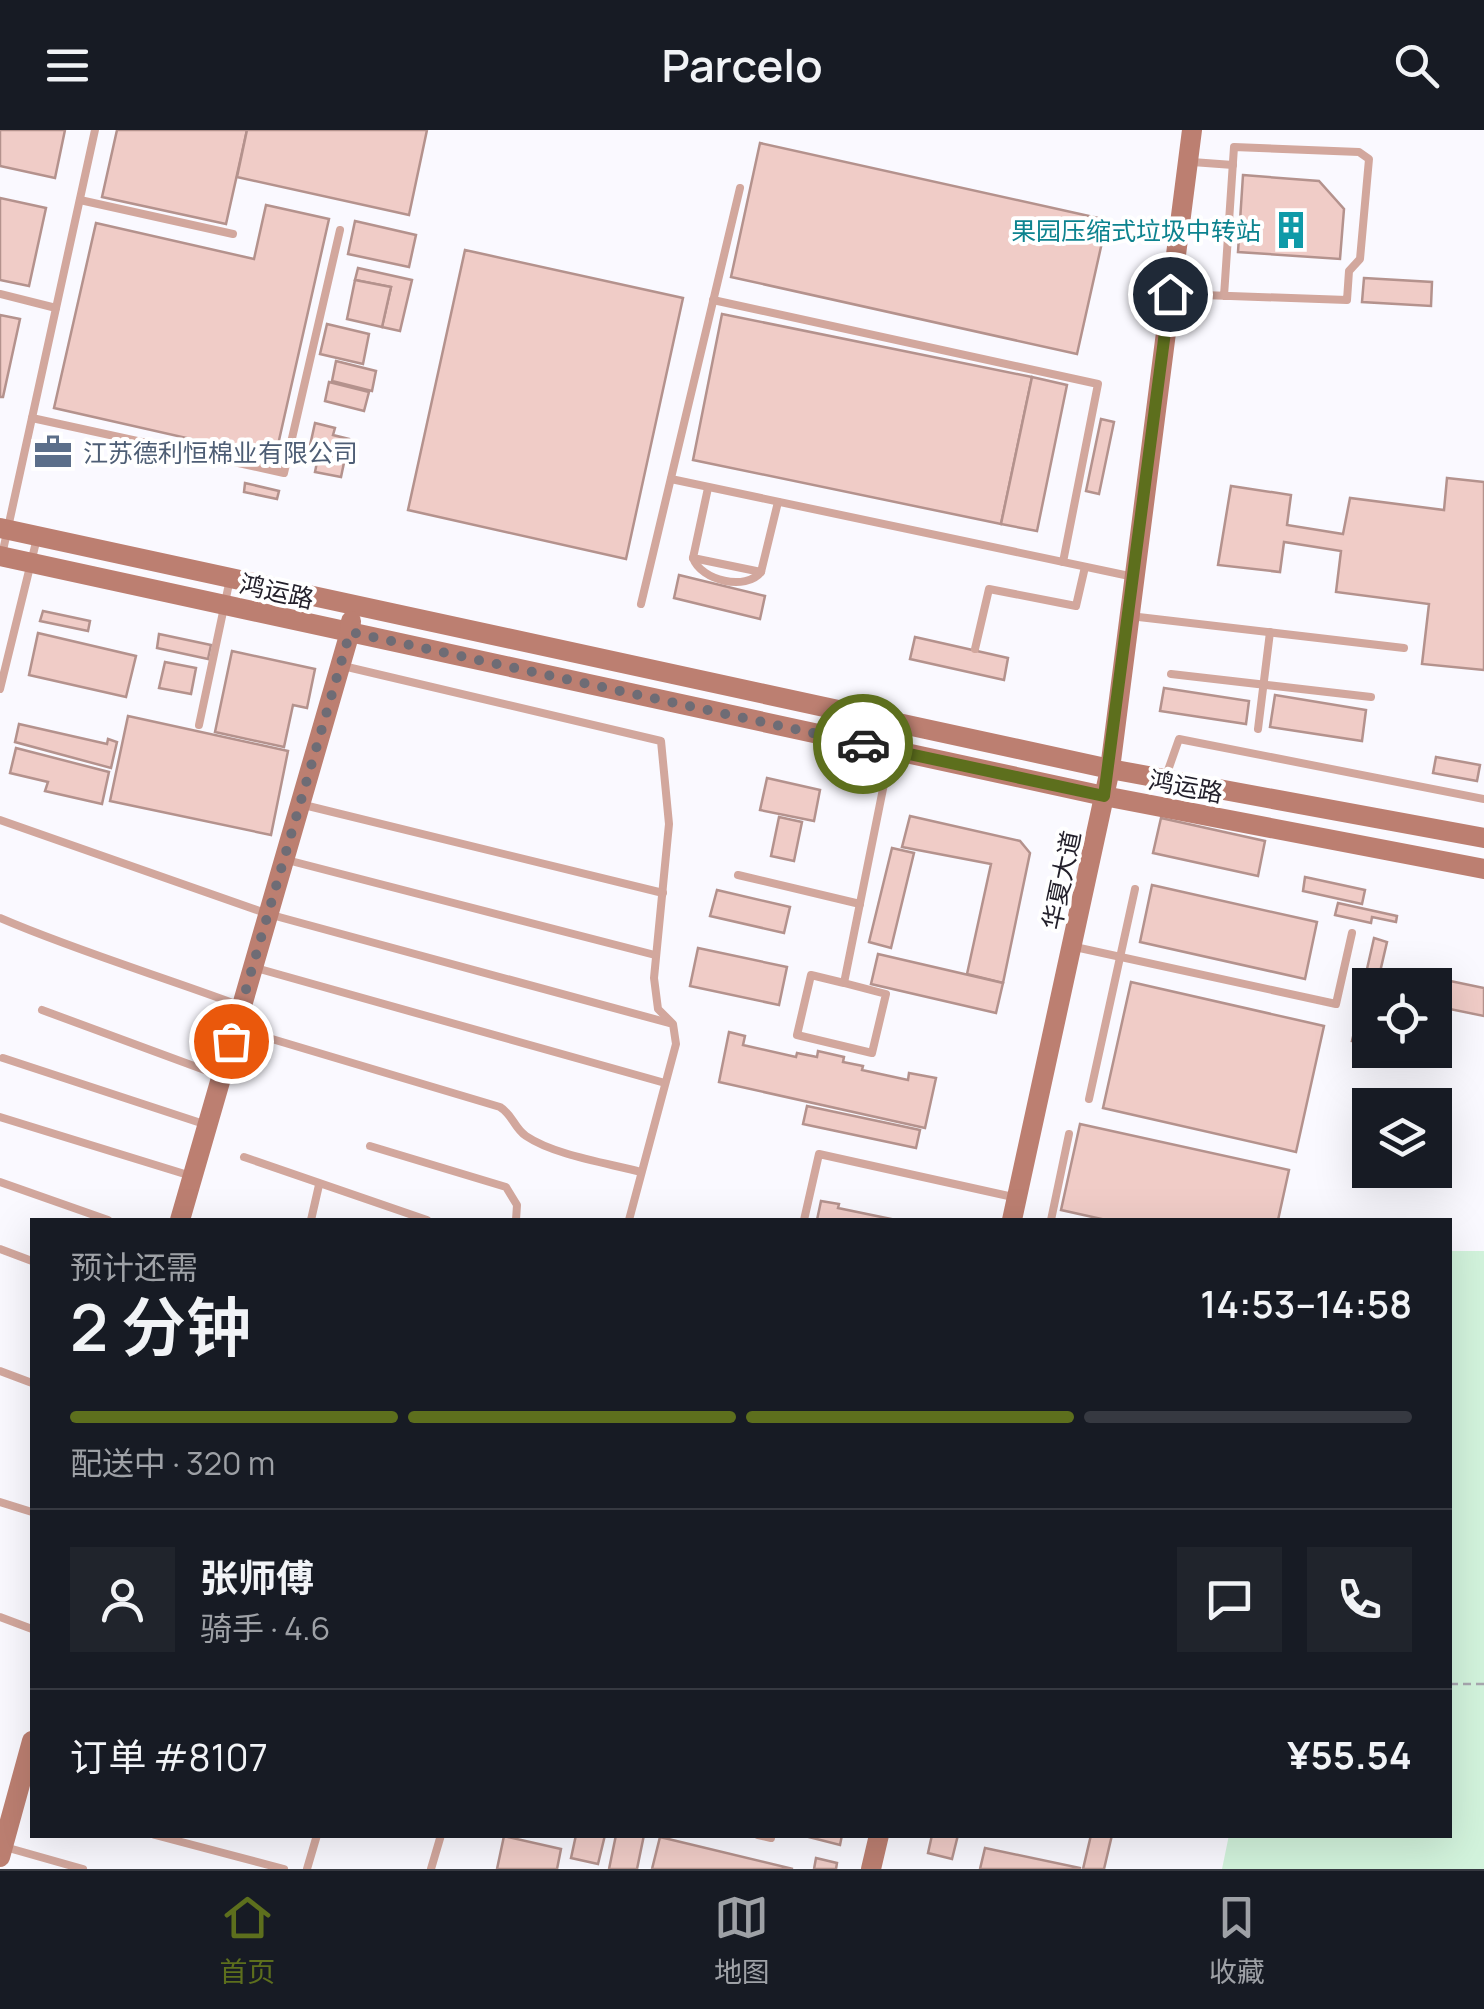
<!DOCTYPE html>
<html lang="zh">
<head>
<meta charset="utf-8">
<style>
  :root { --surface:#171b24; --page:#20242c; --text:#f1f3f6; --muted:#9ea1a6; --line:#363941; --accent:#5d6f1d }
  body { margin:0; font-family:Manrope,"Noto Sans SC",sans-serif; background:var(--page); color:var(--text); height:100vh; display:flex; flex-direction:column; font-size:38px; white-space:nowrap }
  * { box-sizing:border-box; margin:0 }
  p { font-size:32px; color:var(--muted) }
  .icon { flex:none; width:55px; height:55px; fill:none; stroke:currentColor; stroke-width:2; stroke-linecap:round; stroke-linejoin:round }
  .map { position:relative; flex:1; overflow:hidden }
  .panel { position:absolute; left:30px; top:1088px; width:1422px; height:620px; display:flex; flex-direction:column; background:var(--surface); border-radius:0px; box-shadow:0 10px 40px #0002 }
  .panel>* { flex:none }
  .controls { position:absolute; left:1352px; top:838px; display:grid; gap:20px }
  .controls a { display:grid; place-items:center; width:100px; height:100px; border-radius:0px; background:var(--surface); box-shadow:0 10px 40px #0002; font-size:50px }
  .pin { position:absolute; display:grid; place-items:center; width:85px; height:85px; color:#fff; margin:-42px; border:5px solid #fff; border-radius:50%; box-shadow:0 2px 10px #0007 }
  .courier { position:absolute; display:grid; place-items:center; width:100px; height:100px; margin:-50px; border:8px solid #5d6f1d; border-radius:50%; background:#fff; color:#222; box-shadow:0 2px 12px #0007 }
  .headline em { font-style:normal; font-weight:600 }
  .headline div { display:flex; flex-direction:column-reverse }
  .headline { display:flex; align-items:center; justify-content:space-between; height:170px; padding:0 40px }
  h1 { font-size:65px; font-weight:600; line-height:75px }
  .bar { display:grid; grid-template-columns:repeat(4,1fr); gap:15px 10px; align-content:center; height:120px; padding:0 40px }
  .bar i { height:12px; border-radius:8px; background:var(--line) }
  .bar .active { background:var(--accent) }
  .bar p { grid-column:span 4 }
  .line { display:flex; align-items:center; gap:25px; padding:0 40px; border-top:2px solid var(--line) }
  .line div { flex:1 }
  .round { display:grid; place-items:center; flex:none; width:105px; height:105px; border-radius:0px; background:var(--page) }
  header { display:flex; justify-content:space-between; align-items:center; height:130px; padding:0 40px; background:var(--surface); font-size:45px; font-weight:600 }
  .tab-bar { display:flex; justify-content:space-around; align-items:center; height:140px; border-top:2px solid var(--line); background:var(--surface); font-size:28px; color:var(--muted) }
  .tab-bar a { display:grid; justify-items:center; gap:5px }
  .tab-bar .active { color:var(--accent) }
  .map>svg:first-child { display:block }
</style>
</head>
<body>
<header><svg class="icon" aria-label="menu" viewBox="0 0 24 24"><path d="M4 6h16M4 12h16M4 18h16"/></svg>Parcelo<svg class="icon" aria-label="search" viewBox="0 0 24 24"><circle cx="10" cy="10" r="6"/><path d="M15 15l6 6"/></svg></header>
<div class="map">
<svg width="1484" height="1739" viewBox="0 0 1484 1739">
  <rect width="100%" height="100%" fill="#faf9ff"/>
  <polygon fill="#d2f3dc" points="1450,1121 1484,1121 1484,1739 1222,1739 1229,1705 1450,1705"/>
  <g fill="#f0ccc7" stroke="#b4928d" stroke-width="2.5">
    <polygon points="0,0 65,0 55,48 0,36"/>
    <polygon points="117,0 247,0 226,94 102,67"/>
    <polygon points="247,0 427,0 409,85 237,47"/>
    <polygon points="760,13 1107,90 1077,224 731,147"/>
    <polygon points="1243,45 1319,51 1344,79 1340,129 1238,122"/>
    <polygon points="0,68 46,78 29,156 0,150"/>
    <polygon points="266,75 329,89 275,328 54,278 96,93 254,129"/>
    <polygon points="355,91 416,105 409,137 348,124"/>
    <polygon points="465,120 683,168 626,429 408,380"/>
    <polygon points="358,138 412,150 400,201 382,197 391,157 355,150"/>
    <polygon points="1364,148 1432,152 1431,176 1362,172"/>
    <polygon points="355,150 391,157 382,197 347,189"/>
    <polygon points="722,184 1032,247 1001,394 693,330"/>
    <polygon points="0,185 20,189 3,267 0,267"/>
    <polygon points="327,194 369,204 363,234 320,224"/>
    <polygon points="336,231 376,241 372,261 332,251"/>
    <polygon points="1032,247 1067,255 1037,401 1001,394"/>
    <polygon points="329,252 369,262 364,281 325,271"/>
    <polygon points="1101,289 1114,292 1099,364 1086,361"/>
    <polygon points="315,293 335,298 333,305 349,309 341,347 315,342 319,322 309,320"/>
    <polygon points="1447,348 1484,352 1484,540 1422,534 1429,474 1336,462 1341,421 1284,412 1280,442 1218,435 1231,356 1291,365 1287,395 1343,404 1350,368 1444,380"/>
    <polygon points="245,353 279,361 277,369 244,362"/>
    <polygon points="679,445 765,466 760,489 674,468"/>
    <polygon points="43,481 90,491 88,501 40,491"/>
    <polygon points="38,503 136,526 126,567 29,545"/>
    <polygon points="159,504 211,515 208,529 157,518"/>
    <polygon points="915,507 1008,528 1004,550 910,529"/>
    <polygon points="232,521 315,539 307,578 293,575 284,617 215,602"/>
    <polygon points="165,532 196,538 191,564 159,558"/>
    <polygon points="1164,558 1249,571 1246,594 1160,581"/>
    <polygon points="1275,565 1366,580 1362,611 1270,597"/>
    <polygon points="128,586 288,621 271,705 110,671"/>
    <polygon points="19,594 107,614 108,609 117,612 111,638 15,612"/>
    <polygon points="16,618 109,642 102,674 45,661 48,652 10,643"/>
    <polygon points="1436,627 1480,635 1477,651 1433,643"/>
    <polygon points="767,648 820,660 814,691 760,680"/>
    <polygon points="910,686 1020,711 1030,723 1003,853 967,844 991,734 902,717"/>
    <polygon points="779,687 802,692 794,731 771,726"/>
    <polygon points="1161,688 1265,711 1258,746 1153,723"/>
    <polygon points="892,718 914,723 891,818 869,812"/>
    <polygon points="1305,747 1365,760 1362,774 1303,761"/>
    <polygon points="1152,755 1317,792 1305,849 1140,812"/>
    <polygon points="717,760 790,777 784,803 710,786"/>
    <polygon points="1338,773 1397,786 1396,792 1372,787 1371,793 1335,785"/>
    <polygon points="1374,808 1387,812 1380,842 1367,839"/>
    <polygon points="698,818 787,837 779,875 690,856"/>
    <polygon points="878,824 1003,853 996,883 871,854"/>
    <polygon points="1368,844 1396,851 1395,855 1370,855 1370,915 1352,911"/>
    <polygon points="1431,847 1484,858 1484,886 1435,876 1435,855 1429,855"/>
    <polygon points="1131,852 1324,896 1296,1022 1103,978"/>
    <polygon points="729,902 745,906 743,915 796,927 797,923 817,927 818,921 844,927 843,932 863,936 862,940 908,950 909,943 936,948 925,998 719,952"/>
    <polygon points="807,976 920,1000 916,1018 803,994"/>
    <polygon points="1080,994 1289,1040 1278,1090 1106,1090 1061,1080"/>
    <polygon points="821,1071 839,1074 838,1078 896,1090 817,1090"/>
    <polygon points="576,1705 605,1705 598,1734 571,1728"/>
    <polygon points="616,1705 644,1705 637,1739 609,1739"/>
    <polygon points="801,1705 842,1705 840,1715"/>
    <polygon points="932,1705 958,1705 952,1729 928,1723"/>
    <polygon points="1091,1705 1112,1705 1104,1739 1083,1739"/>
    <polygon points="504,1706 561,1719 557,1739 497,1739"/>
    <polygon points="660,1707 793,1739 652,1739"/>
    <polygon points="985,1718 1080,1738 1080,1739 980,1739"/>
    <polygon points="816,1728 837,1733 836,1739 814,1739"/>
  </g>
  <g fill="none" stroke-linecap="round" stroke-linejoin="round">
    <polyline stroke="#a8a7af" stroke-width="2.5" stroke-dasharray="8 5" stroke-linecap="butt" points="1450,1554 1484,1554"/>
    <g stroke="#d2a79d" stroke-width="8">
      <polyline points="1192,32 1233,35"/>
      <polyline points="80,70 233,104"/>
      <polyline points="0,164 56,178"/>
      <polyline points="1175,164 1347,170 1349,141 1360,129 1369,29 1359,22 1234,17 1224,166"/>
      <polyline points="713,170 1098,254 1063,432"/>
      <polyline points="32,288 284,343 340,100"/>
      <polyline points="671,349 1134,447"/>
      <polyline points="708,358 693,428 761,442 778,372"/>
      <polyline points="2,425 95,0"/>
      <path d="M693 428C701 451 746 461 761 442"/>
      <polyline points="641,474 740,58"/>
      <polyline points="1130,486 1404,518"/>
      <polyline points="975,519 989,459 1076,476 1085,437"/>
      <polyline points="343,536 661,611 669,694 654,848 658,879 673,894 676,914 629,1090"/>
      <polyline points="1171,544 1371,567"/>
      <polyline points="0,559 37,408"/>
      <polyline points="199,595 230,449"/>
      <polyline points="1258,599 1270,502"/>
      <polyline points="1166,646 1179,609 1484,669"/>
      <polyline points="304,675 663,763"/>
      <polyline points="0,690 268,784 669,893"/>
      <polyline points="287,730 655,825"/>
      <polyline points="738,745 860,774"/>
      <path d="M0 788C79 822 161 846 241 876"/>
      <polyline points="1075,817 1336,874 1352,803"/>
      <polyline points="256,838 665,953"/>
      <polyline points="844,853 886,864 872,923 797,905 811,845 844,853 890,624"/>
      <polyline points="42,880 221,946"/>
      <path d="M245 901 500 977C513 985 514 998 526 1006 554 1025 607 1033 641 1042"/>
      <polyline points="3,928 207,995"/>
      <polyline points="1089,969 1135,759"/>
      <polyline points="0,987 188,1045"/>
      <polyline points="370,1016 506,1057 517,1075 516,1090"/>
      <polyline points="244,1027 427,1090"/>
      <polyline points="0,1052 108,1090"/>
      <polyline points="311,1090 319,1055"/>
      <polyline points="804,1090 819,1024 1013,1067"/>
      <polyline points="1051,1090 1069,1004"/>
      <polyline points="0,1119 32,1131"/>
      <polyline points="0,1241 32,1253"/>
      <polyline points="0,1372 32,1382"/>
      <polyline points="0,1487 32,1499"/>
      <polyline points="155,1705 284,1739"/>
      <polyline points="758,1705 771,1708 771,1705"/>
      <polyline points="5,1717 83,1739"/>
      <polyline points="307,1739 317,1705"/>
      <polyline points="431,1739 441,1705"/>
    </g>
    <g stroke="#bc7f71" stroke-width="20">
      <polyline points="0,398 1110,639 1484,708"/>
      <polyline points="0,426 1104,666 1484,739"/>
      <polyline points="180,1090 350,502 351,491"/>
      <polyline points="1012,1090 1110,639 1192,0"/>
      <polyline points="0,1727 32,1611"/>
      <polyline points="871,1739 879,1705"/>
    </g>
  </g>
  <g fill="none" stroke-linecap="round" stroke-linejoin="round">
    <polyline stroke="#6e6c75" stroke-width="10" stroke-dasharray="0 18" points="231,911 350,502 863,614"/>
    <polyline stroke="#5d6f1d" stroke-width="12" points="863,614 1104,666 1170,164"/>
  </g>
  <defs>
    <g id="building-bare" transform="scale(3)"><path d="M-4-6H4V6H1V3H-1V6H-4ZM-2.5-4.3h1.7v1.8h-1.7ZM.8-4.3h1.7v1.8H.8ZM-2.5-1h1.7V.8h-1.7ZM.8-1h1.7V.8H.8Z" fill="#0f9aa8" stroke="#fff" stroke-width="2.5" paint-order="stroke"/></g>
    <g id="office-bare" transform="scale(3)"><path d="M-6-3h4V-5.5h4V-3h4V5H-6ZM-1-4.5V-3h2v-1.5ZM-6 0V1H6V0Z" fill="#5c6f8a" stroke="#fff" stroke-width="2.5" paint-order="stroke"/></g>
  </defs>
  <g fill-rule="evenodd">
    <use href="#building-bare" x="1291" y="100"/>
    <use href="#office-bare" x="53" y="322"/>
  </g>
  <g text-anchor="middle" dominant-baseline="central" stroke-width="8" stroke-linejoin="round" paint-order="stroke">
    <g font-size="25" fill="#0d838f" stroke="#fff" text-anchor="end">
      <text x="1261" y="100">果园压缩式垃圾中转站</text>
    </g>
    <g font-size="25" fill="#4e5e75" stroke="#fff" text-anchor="start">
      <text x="83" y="322">江苏德利恒棉业有限公司</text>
    </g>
    <g font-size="25" fill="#23202b" stroke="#fff">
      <text transform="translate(277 461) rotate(13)">鸿运路</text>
      <text transform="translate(1186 656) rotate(11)">鸿运路</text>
      <text transform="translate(1061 750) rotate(-78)">华夏大道</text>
    </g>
  </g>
</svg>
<div class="controls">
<a><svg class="icon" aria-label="locate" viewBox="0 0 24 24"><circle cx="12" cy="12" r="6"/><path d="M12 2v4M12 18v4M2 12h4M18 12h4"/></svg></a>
<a><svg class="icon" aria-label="layers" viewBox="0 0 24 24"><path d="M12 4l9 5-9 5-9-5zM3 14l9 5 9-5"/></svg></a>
</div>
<div class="pin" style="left:231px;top:911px;background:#ea580c"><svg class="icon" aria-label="bag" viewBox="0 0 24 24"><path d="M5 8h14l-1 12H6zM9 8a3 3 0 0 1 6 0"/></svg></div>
<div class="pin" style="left:1170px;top:164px;background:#1f2937"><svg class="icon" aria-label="home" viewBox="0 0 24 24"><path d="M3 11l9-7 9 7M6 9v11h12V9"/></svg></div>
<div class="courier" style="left:863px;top:614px"><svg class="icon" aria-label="car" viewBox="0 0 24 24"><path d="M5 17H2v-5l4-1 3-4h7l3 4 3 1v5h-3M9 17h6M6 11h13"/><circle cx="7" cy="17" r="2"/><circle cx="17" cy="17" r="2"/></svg></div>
<section class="panel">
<div class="headline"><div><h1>2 分钟</h1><p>预计还需</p></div><em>14:53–14:58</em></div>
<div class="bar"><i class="active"></i><i class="active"></i><i class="active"></i><i></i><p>配送中 · 320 m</p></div>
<div class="line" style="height:180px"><a class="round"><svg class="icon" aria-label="person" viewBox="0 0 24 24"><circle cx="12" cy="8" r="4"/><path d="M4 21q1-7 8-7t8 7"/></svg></a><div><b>张师傅</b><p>骑手 · 4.6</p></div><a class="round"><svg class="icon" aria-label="chat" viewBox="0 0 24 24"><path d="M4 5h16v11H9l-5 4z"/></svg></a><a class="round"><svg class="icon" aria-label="phone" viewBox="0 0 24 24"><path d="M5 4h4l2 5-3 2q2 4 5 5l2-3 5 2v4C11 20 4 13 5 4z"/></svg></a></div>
<div class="line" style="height:130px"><div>订单 #8107</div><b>¥55.54</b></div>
</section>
</div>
<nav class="tab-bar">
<a class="active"><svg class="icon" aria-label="home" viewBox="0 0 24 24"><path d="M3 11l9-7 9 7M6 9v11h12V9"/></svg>首页</a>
<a><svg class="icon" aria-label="map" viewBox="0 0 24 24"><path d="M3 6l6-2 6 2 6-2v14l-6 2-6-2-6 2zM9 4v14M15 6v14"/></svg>地图</a>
<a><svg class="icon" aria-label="saved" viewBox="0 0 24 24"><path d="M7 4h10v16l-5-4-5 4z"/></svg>收藏</a>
</nav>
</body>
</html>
